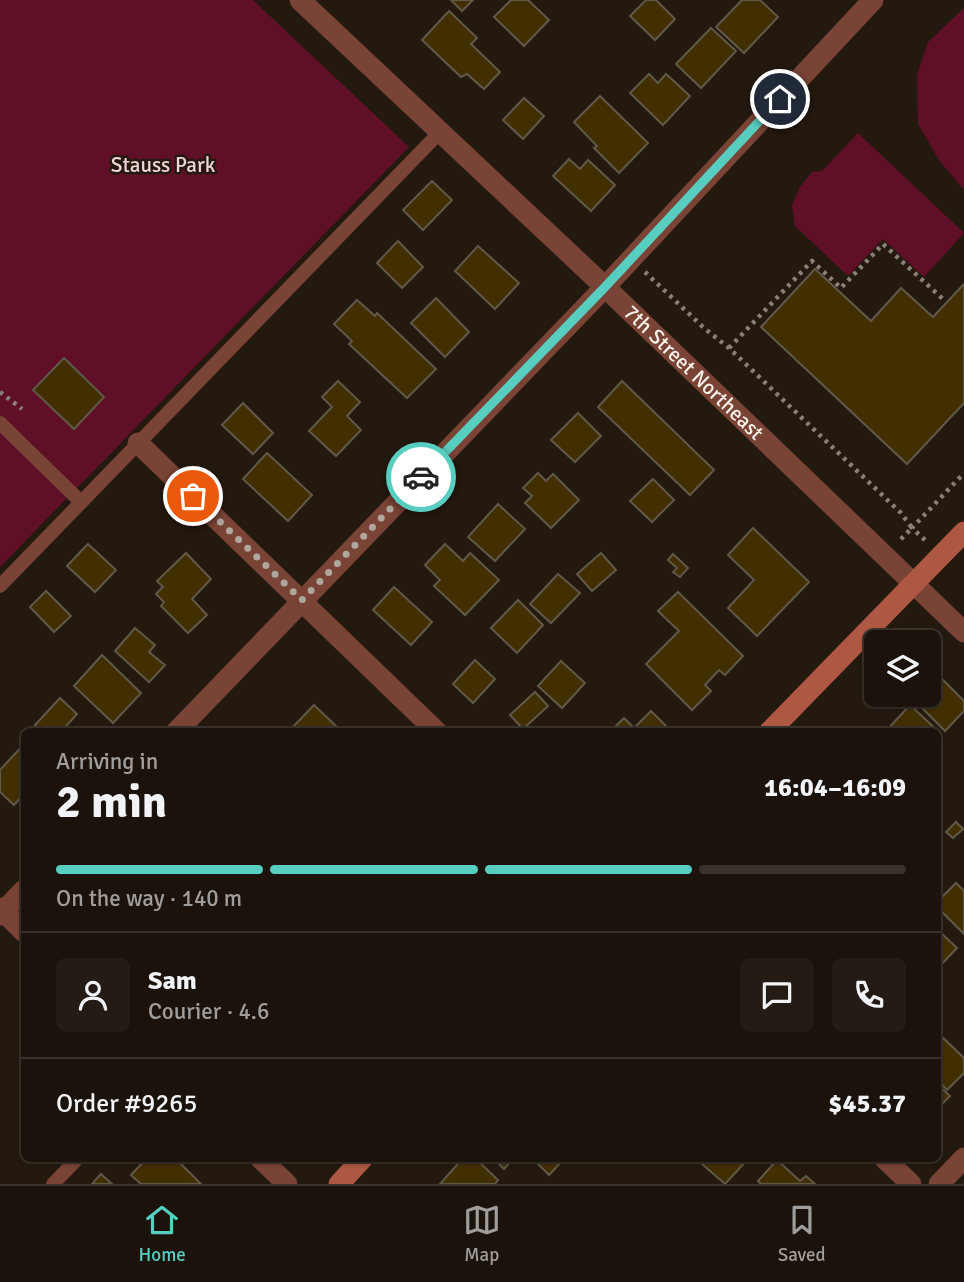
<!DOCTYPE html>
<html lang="en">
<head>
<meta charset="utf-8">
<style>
  :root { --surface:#1b130b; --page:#241c14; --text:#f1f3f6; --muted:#a09e9d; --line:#39322c; --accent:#58cec1 }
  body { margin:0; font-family:Signika,sans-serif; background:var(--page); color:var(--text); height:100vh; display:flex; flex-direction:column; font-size:26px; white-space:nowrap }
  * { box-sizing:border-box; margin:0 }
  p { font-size:23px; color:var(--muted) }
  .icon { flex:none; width:38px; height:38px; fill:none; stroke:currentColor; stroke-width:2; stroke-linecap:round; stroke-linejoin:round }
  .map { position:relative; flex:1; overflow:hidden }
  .side { position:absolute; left:21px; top:728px; width:920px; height:434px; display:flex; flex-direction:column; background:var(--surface); border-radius:10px; box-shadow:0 2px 5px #0004,0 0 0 2px var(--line) }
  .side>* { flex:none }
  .buttons { position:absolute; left:864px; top:630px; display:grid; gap:14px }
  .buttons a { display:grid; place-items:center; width:77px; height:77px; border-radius:10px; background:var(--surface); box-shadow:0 2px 5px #0004,0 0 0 2px var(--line); font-size:35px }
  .pin { position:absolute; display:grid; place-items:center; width:60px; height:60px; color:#fff; margin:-30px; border:4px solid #fff; border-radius:50%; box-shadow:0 2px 7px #0007 }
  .courier { position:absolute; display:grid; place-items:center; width:70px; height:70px; margin:-35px; border:5px solid #58cec1; border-radius:50%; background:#fff; color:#222; box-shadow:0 2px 9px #0007 }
  .headline em { font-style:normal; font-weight:700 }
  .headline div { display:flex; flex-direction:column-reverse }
  .headline { display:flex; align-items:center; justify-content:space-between; height:119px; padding:0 35px }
  h1 { font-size:46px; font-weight:700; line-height:52px }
  .bar { display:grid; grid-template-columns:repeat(4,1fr); gap:10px 7px; align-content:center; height:84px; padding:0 35px }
  .bar i { height:9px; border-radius:5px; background:var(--line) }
  .bar .active { background:var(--accent) }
  .bar p { grid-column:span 4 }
  .line { display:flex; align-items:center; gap:18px; padding:0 35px; border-top:2px solid var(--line) }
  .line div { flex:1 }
  .round { display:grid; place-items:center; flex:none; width:74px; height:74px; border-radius:10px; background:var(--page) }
  .tab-bar { display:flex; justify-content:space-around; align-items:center; height:98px; border-top:2px solid var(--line); background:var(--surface); font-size:19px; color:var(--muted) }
  .tab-bar a { display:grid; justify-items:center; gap:4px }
  .tab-bar .active { color:var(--accent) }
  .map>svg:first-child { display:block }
</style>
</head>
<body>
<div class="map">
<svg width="964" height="1184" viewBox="0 0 964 1184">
  <rect width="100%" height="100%" fill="#24190f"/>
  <g fill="#5f1027">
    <polygon points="0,0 253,0 409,147 0,567"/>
    <polygon points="964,8 964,189 963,189 939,160 918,124 917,75 928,42"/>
    <polygon points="858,133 964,233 924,277 883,239 848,276 795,226 792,205 800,187 812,172 822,171"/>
  </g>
  <g fill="#422f00" stroke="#60594a" stroke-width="2">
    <polygon points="451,0 473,0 462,11"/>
    <polygon points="511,0 528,0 549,20 524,46 494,17"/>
    <polygon points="646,0 656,0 675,19 655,40 630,16"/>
    <polygon points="742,0 760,0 778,17 744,53 716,27"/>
    <polygon points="449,11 477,38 471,44 500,72 484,89 467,74 461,77 422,40"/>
    <polygon points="711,28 736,51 701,88 676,64"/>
    <polygon points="649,74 658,83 666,74 690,96 663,125 630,93"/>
    <polygon points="600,96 648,143 619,173 594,148 597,146 574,122"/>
    <polygon points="524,98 544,116 523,139 503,120"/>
    <polygon points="569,159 580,169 588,160 615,185 591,211 553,176"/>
    <polygon points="432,181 452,200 423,230 403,210"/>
    <polygon points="398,241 423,267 402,288 377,263"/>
    <polygon points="478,246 519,283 495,309 455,271"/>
    <polygon points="815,269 871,321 901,288 933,317 964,284 964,403 907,464 761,327"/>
    <polygon points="436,298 469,332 445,357 411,323"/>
    <polygon points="357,300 375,316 377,313 436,369 407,398 349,344 352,341 334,324"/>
    <polygon points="64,358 104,397 74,429 33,390"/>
    <polygon points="338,381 360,402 347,416 361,430 336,456 309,431 332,407 322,397"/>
    <polygon points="622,381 714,470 690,495 598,407"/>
    <polygon points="243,403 273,433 253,454 222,425"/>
    <polygon points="578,413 601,436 575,462 551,440"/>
    <polygon points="267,453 312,495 288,521 243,479"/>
    <polygon points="538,473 546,481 553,474 579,500 551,528 525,503 532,496 523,488"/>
    <polygon points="653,479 674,500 652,522 630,501"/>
    <polygon points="498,504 525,529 495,561 468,537"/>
    <polygon points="753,528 809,582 757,636 728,608 754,580 728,555"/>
    <polygon points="88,544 116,570 95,592 67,566"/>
    <polygon points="445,544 463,561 470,553 499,580 465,615 434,586 440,580 425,565"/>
    <polygon points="186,553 211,579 192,599 207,615 188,633 161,606 164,602 156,594 163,587 157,581"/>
    <polygon points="601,553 616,570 592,591 577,574"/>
    <polygon points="673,554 688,568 680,577 673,572 677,568 668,560"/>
    <polygon points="558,574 580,593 551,623 530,604"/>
    <polygon points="394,587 432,622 411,645 373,610"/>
    <polygon points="46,591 71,616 54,632 30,607"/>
    <polygon points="678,592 743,656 725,675 719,670 705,685 711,691 692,710 646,664 679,631 658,611"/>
    <polygon points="518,600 543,625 517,653 491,628"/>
    <polygon points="135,628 155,645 149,652 165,665 149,682 115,651"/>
    <polygon points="102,655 141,693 113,723 74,686"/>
    <polygon points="475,660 495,679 473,703 453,684"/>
    <polygon points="561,661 585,683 562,708 538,686"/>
    <polygon points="937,674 964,701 964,711 945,731 913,699 916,695 929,695 929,681"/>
    <polygon points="535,692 548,706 523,729 510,715"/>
    <polygon points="60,698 77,714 66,726 71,732 42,732 35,725"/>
    <polygon points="314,705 338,728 334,732 288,732"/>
    <polygon points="910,705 939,732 938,733 885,732"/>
    <polygon points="651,711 672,732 610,732 624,718 634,728"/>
    <polygon points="24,744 24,794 14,805 0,792 0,770"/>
    <polygon points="956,822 963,829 953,838 946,832"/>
    <polygon points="956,883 964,891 964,934 938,908 938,901"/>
    <polygon points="938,930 957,948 938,968"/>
    <polygon points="938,1033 964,1058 964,1073 947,1090 938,1080"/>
    <polygon points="938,1085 950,1096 938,1108"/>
    <polygon points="147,1158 175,1158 201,1184 141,1184 131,1175"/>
    <polygon points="463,1158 475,1158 498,1180 495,1184 440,1184"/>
    <polygon points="493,1158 514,1158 504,1169"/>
    <polygon points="532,1158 565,1158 549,1175"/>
    <polygon points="707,1158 749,1158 725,1184 702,1164"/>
    <polygon points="777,1160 800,1181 806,1176 815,1184 761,1184 758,1181"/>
    <polygon points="101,1174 112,1184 92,1184"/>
  </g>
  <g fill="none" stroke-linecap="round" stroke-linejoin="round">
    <g stroke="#898077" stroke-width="4.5" stroke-dasharray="3.5 5" stroke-linecap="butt">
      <polyline points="645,272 704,328 729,348 901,513 912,528 900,540"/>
      <polyline points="729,348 812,261 841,288 883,244 944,300"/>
      <polyline points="0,392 22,409"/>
      <polyline points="925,540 912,528 964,473"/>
    </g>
    <g stroke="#794336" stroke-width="14">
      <polyline points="0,423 81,502"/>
      <polyline points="0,586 440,132"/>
      <polyline points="53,1184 78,1158"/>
    </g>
    <g stroke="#794336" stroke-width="21">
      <path id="s1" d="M300 0 605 287 964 632"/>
      <polyline points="138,443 437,732"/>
      <polyline points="176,732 605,287 873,0"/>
      <polyline points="0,908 24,932"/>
      <polyline points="0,915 24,890"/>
      <polyline points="260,1158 287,1184"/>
      <polyline points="884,1158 911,1184"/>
      <polyline points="939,1184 964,1158"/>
    </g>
    <g stroke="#ae5843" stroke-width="21">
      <polyline points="769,732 964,532"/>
      <polyline points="339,1184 363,1158"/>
    </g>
  </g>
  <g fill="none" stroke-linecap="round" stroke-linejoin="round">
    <polyline stroke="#afa69e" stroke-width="7" stroke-dasharray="0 12.6" points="193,496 302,600 421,477"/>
    <polyline stroke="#58cec1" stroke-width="9" points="421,477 605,287 780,99"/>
  </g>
  <g text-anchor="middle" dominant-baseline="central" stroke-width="5" stroke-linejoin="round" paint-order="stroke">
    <g font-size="21" fill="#efd5d8" stroke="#24190f">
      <text x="163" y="165">Stauss Park</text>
    </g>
    <g font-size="21" fill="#faf2eb" stroke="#24190f">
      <text stroke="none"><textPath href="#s1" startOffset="542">7th Street Northeast</textPath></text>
    </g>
  </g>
</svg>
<div class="buttons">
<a><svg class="icon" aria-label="layers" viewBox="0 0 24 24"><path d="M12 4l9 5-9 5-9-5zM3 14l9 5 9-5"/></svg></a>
</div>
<div class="pin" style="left:193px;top:496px;background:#ea580c"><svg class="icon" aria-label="bag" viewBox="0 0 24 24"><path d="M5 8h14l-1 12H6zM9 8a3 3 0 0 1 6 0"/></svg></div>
<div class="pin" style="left:780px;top:99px;background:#1f2937"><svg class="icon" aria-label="home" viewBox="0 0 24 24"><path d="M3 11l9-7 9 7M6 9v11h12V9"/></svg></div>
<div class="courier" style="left:421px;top:477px"><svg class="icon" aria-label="car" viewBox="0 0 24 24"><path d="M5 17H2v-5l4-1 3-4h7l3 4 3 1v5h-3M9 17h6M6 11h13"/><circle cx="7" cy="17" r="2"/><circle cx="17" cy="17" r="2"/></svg></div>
<section class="side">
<div class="headline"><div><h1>2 min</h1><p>Arriving in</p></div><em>16:04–16:09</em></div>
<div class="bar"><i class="active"></i><i class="active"></i><i class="active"></i><i></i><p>On the way · 140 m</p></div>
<div class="line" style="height:126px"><a class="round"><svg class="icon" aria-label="person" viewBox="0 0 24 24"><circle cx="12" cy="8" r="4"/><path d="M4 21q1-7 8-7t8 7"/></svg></a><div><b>Sam</b><p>Courier · 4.6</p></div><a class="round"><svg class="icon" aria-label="chat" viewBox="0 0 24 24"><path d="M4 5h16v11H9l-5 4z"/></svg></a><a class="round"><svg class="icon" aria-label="phone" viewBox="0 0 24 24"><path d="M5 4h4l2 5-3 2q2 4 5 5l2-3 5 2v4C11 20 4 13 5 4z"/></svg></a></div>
<div class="line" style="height:91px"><div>Order #9265</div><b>$45.37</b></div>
</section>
</div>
<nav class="tab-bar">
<a class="active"><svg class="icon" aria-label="home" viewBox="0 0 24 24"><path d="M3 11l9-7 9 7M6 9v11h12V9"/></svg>Home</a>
<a><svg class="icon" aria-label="map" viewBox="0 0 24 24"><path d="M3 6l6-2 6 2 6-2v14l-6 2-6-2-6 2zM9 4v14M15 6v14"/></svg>Map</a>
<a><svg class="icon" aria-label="saved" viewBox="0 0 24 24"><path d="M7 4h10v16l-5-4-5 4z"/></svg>Saved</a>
</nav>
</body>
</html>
